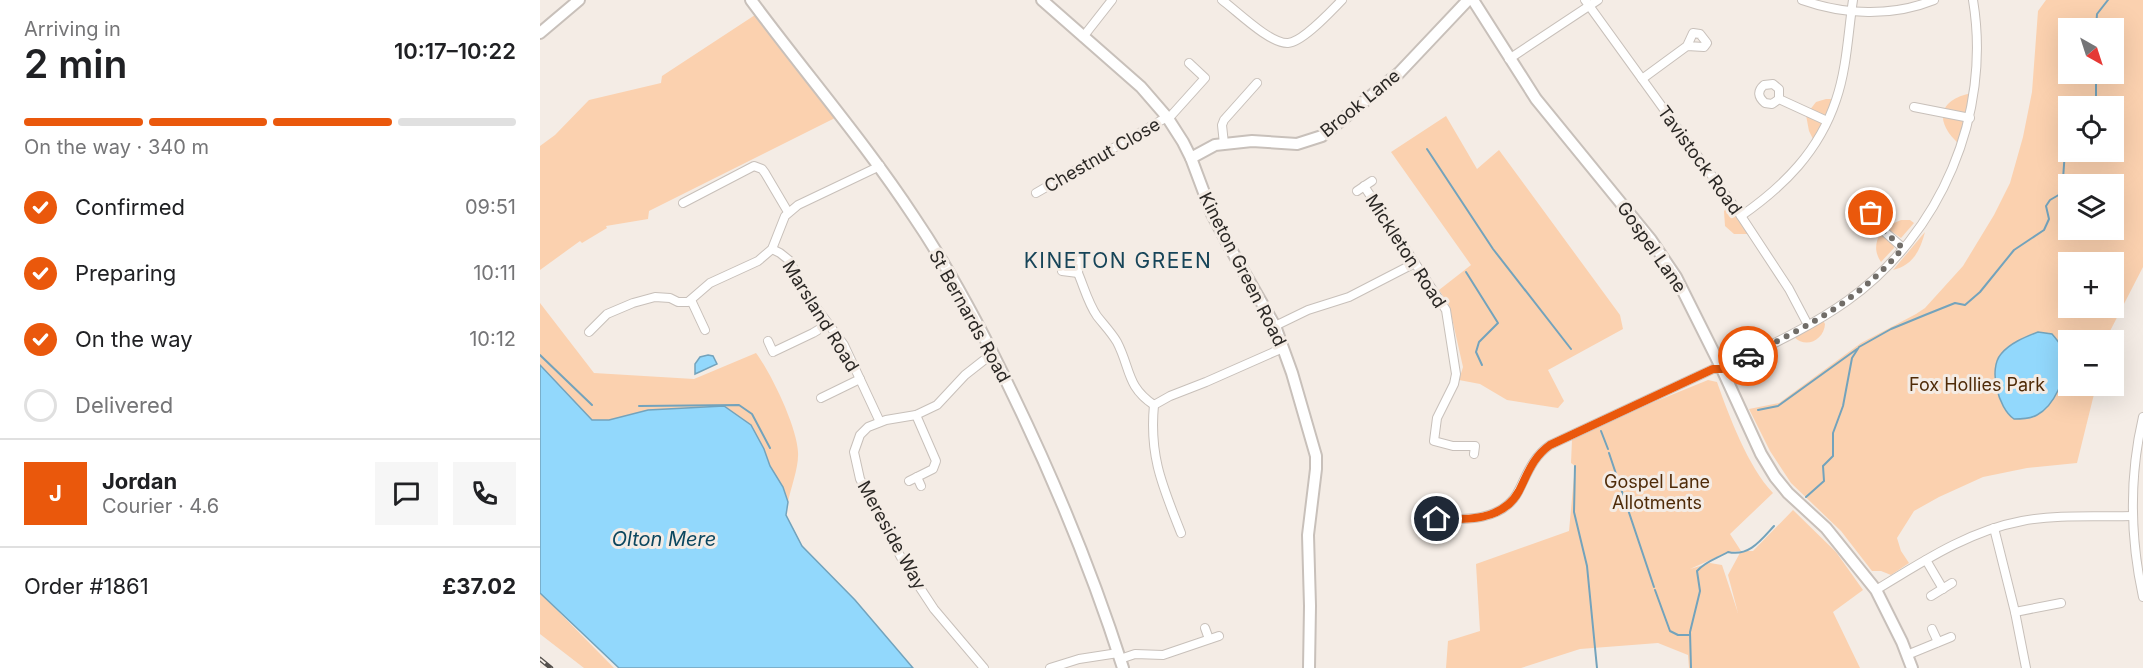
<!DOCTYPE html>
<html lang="en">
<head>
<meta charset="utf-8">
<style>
  :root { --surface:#fff; --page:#f6f6f6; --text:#202124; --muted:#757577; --line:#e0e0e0; --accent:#ea580c }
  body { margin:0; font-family:Inter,sans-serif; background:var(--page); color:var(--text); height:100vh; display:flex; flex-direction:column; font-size:22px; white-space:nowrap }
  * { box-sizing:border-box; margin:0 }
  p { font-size:20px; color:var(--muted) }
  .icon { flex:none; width:33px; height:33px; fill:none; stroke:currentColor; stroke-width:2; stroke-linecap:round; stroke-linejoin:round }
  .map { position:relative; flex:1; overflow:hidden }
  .details { display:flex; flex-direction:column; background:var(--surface); width:540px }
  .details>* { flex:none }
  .needle { width:39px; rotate:141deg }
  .fabs { position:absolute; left:1518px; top:18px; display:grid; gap:12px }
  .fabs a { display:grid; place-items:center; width:66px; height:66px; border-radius:0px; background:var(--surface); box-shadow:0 6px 24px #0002; font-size:30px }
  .pin { position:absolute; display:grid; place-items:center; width:51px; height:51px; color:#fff; margin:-26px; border:3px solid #fff; border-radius:50%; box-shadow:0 2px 6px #0007 }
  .courier { position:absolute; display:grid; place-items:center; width:60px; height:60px; margin:-30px; border:4px solid #ea580c; border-radius:50%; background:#fff; color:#222; box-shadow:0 2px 8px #0007 }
  .headline em { font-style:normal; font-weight:600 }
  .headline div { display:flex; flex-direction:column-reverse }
  .headline { display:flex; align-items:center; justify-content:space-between; height:102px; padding:0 24px }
  h1 { font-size:39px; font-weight:600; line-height:45px }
  .bar { display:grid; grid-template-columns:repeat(4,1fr); gap:9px 6px; align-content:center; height:72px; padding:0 24px }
  .bar i { height:8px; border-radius:4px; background:var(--line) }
  .bar .current { background:var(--accent) }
  .bar p { grid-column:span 4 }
  .line { display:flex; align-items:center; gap:15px; padding:0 24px; border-top:2px solid var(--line) }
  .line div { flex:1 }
  .round { display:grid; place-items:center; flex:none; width:63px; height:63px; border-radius:0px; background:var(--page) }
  ol { padding:0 24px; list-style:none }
  li { display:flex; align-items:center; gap:18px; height:66px }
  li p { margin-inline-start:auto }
  li .icon { padding:6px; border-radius:50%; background:var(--accent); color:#fff; stroke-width:4 }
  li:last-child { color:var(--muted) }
  li i { width:33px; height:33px; border:3px solid var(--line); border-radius:50% }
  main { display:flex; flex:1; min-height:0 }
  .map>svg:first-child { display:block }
</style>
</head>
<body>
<main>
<section class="details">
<div class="headline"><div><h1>2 min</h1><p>Arriving in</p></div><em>10:17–10:22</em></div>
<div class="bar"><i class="current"></i><i class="current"></i><i class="current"></i><i></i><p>On the way · 340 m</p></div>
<ol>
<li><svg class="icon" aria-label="check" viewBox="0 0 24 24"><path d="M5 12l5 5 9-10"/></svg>Confirmed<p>09:51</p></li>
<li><svg class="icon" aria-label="check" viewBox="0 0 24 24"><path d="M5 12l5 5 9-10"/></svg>Preparing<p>10:11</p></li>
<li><svg class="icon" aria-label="check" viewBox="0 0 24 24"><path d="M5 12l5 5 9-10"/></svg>On the way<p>10:12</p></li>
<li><i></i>Delivered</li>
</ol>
<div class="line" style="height:108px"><b class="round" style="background:var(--accent);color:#fff">J</b><div><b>Jordan</b><p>Courier · 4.6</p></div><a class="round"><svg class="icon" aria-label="chat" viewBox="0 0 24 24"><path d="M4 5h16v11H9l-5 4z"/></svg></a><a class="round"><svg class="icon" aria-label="phone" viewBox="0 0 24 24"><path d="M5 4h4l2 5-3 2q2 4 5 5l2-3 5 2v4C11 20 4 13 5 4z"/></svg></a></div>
<div class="line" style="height:78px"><div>Order #1861</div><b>£37.02</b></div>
</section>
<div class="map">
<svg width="1603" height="668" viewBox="0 0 1603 668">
  <rect width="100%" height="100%" fill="#f4ece5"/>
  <g fill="#fbd1af" fill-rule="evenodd">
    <path d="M1506 0H1603V267L1569 333 1567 340H1528V386H1556L1537 463 1487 468 1443 477 1399 497 1374 511 1357 538 1361 551 1369 563 1351 575 1341 571H1332L1301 531 1251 483 1230 451 1209 409 1239 403 1321 343 1376 314 1385 308 1423 266 1454 215 1470 183 1483 137 1492 92 1498 11ZM1528 28H1574V74H1528ZM1528 106H1574V152H1528ZM1528 184H1574V230H1528ZM1528 262H1574V308H1528Z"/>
    <polygon points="215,15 295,118 109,211 108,219 66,226 67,228 42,243 40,241 0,270 0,146 15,135 49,100 121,83 122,76"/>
    <path d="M1432 93 1420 145C1395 123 1396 100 1432 93Z"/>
    <polygon points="1286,99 1296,99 1275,143 1269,131 1266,115 1276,102"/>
    <polygon points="906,116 937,169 959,150 1080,315 1083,329 1008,370 1024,401 1018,408 967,400 940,384 919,380 923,367 909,305 899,290 931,265 851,152"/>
    <polygon points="1191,203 1213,234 1194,234 1185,226 1184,211"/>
    <polygon points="1361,220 1370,220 1374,223 1361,238 1345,227"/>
    <path d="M1341 232 1353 244 1354 248 1341 262C1334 252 1335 242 1341 232Z"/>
    <path d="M1385 232C1380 251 1373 265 1353 270Z"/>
    <path d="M0 303 54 373 154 379 216 353C231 373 257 427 258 452 259 467 251 487 248 502 244 489 238 480 231 468 224 455 219 439 211 425L108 410 69 420H52L0 365Z"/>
    <path d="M1283 320 1285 324C1284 340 1266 349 1254 337Z"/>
    <path d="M1168 380 1177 382C1189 416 1208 467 1233 493L1190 534 1201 551H1213L1253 510 1296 552 1323 590 1293 612 1320 668H1149L1148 655 1118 643 1040 649 981 668H906L908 641 940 631 936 564 1029 531 1035 466 1031 463 1032 440 1114 402ZM1201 551 1188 575 1198 613 1182 565 1170 563 1150 569 1188 552Z"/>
    <polygon points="0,593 74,668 44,668 0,634"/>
  </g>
  <g fill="#92d8fc" stroke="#73a3bc" stroke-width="1.5">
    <path d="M1498 332 1512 334C1518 341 1524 348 1525 358 1527 377 1514 406 1497 415 1490 419 1481 419 1474 419 1458 408 1448 369 1461 354 1470 343 1485 337 1498 332Z"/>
    <polygon points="168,355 173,356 177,364 155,374 155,364 160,357"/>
    <polygon points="0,365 52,420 69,420 108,410 184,406 211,425 224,449 230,466 243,487 248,502 246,515 262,546 315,600 373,668 79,668 0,593"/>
  </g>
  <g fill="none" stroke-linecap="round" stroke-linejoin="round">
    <g stroke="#73a3bc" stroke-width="2">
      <polyline points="1556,28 1557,14 1568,0"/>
      <polyline points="1556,106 1556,74"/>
      <polyline points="887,149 953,249 1031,349"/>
      <polyline points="926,272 958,323 939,342 936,352 942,365"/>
      <polyline points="0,355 52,405"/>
      <polyline points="99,406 199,405 212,414 230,448"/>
      <polyline points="1218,410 1238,406 1317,349"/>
      <polyline points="1061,431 1068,449"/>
      <polyline points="1069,453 1114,587"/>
      <polyline points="1035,466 1034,512 1047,566 1057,668"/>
      <polyline points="1266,497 1284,481 1283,466 1293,456 1293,433 1303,406 1312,358 1319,347 1351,329 1385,315 1415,303 1425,305 1440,292 1474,250 1504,230 1509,219 1506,206 1510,200 1522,193 1525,151 1528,140"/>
      <polyline points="1115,590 1130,631 1138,635 1150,635"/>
      <path d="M1151 668 1150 632 1160 591 1157 571C1166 561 1176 559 1188 552 1209 557 1221 540 1234 526"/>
    </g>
    <g stroke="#c8c0ba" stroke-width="10">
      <g id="street">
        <path d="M682 0C697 11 730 44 748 43 763 42 791 11 802 0"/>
        <polyline points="1045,0 1201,216 1249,289 1268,325"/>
        <path d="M1262 0C1304 15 1352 17 1394 0"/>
        <polyline points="543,37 572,0"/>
        <polyline points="969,59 1058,0"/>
        <polyline points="1102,79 1147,46 1153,33 1160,34 1167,43 1164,47 1147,46"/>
        <path d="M1239 99V89L1233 84 1224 85C1217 91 1218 97 1225 103L1232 104 1239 99 1287 121"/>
        <polyline points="1374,107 1430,118"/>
        <polyline points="629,118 665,78 649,63"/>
        <polyline points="684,144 682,125 684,120 717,83"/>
        <polyline points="824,186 906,310 916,374 914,384 897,418 894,441 913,446 935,446 934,454"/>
        <polyline points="817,191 832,181"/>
        <polyline points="496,193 627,117"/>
        <polyline points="143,203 214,166 222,169 225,173 248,212"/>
        <path d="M1201 216C1244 186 1279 151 1296 100 1307 68 1308 33 1313 0"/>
        <polyline points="1330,219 1331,213 1328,206 1324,204 1319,205 1315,210 1317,218 1324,222 1330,219 1363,248"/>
        <polyline points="232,249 240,253 250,261 264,291 304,345 340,422"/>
        <polyline points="522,271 538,273 539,260"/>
        <path d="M538 273C544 287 548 303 557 316 564 325 571 332 577 342 591 369 586 386 614 405L630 396 666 382 743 348"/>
        <polyline points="151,300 165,330"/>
        <polyline points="735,326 768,310 809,297 875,263"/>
        <polyline points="49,332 67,314 93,303 115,297 130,298 138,302 148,302 170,283 218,261 232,249 245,216 258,205 340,166"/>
        <polyline points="228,341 233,352 273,333 288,324"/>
        <polyline points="281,398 320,379"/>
        <path d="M614 405C609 457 623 487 641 533"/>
        <path d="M1603 417C1589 477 1590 537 1603 597"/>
        <polyline points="377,477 381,486"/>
        <polyline points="369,481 393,469 396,461 376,415"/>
        <polyline points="1454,528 1475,612 1486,668"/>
        <path d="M880 531 881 518C913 519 962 526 979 490 988 472 993 457 1010 445L1173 369H1182C1224 348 1269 328 1307 301 1401 234 1452 114 1433 0"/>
        <polyline points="1386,560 1403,589"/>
        <path d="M1336 590C1382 562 1428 531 1482 521 1518 514 1556 517 1592 516"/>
        <polyline points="1391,596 1412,583"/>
        <polyline points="1475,612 1521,603"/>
        <polyline points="665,628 669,639"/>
        <polyline points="1392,629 1398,642"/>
        <polyline points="1367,655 1411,637"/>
        <polyline points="580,659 595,654 623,655 679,636"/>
        <polyline points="444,668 394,609 365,565 320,479 314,452 320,435 328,427 346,420 376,415 397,405 425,375 453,353"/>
        <polyline points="510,668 539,659 578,653"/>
      </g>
    </g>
    <g stroke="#c8c0ba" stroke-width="14">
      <g id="secondary">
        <path d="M211 0C265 73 324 141 374 217 412 273 444 334 473 395 516 484 553 574 583 668"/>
        <polyline points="502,0 601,87 627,117 643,142 651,158 672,214 689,246 735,326 752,373 776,456 776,469 768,535 770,606 769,668"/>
        <polyline points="933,0 996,99 1111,240 1136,277 1182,369 1221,454 1235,477 1248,493 1286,528 1336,590 1362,642 1372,668"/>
        <polyline points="0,33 39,0"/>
        <polyline points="651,158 675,145 712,141 757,144 782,136 859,73 928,0"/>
      </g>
    </g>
    <use href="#street" stroke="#fff" stroke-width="8"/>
    <use href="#secondary" stroke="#fff" stroke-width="10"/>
    <g stroke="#54504c" stroke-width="4.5">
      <polyline id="rail" points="0,659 11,668"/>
    </g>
    <use href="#rail" stroke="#f4ece5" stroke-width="2" stroke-dasharray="7" stroke-linecap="butt"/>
  </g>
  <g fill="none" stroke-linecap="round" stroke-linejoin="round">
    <path stroke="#716d68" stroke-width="6" stroke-dasharray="0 10.8" d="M1208 356C1271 324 1316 303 1363 248L1330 219 1331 213"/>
    <path stroke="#ea580c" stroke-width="8" d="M897 519C926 520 963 521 979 491 988 473 993 457 1010 445L1173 369H1182L1208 356"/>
  </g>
  <g text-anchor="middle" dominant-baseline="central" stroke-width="6" stroke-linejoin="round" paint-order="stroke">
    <g font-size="18" fill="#2b2825" stroke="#f4ece5">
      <text transform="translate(820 103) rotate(-39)">Brook Lane</text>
      <text transform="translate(562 155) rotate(-30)">Chestnut Close</text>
      <text transform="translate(1160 160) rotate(54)">Tavistock Road</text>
      <text transform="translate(1112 247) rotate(55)">Gospel Lane</text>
      <text transform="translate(866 251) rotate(57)">Mickleton Road</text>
      <text transform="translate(703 269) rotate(63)">Kineton Green Road</text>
      <text transform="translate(281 316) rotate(58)">Marsland Road</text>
      <text transform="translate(430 316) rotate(61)">St Bernards Road</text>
      <text transform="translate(352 535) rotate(61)">Mereside Way</text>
    </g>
    <g font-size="18" fill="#4f2b08" stroke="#f4ece5">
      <text x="1437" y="384">Fox Hollies Park</text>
      <text x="1117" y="481">Gospel Lane<tspan x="1117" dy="21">Allotments</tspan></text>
    </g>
    <g font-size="20" font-style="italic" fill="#0c475f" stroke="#f4ece5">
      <text x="124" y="539">Olton Mere</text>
    </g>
    <g font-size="21" letter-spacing="1.5" fill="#164458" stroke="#f4ece5">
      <text x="578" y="260">KINETON GREEN</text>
    </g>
  </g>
</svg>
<div class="fabs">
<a><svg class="needle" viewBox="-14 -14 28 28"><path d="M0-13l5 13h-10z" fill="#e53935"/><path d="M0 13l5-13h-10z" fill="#757577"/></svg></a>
<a><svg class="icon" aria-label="locate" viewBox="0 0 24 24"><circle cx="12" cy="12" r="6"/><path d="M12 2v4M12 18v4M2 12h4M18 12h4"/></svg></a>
<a><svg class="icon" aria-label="layers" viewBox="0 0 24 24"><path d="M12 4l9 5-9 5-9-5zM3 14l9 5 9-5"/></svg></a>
<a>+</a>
<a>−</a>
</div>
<div class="pin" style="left:1331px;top:213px;background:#ea580c"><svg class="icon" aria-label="bag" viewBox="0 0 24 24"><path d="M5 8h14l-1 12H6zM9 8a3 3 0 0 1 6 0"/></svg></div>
<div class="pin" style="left:897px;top:519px;background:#1f2937"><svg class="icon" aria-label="home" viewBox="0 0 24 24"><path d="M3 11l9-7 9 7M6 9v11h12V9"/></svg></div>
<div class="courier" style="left:1208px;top:356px"><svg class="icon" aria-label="car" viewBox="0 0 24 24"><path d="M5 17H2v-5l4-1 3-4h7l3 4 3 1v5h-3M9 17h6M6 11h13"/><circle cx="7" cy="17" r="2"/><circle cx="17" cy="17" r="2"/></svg></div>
</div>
</main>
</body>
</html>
